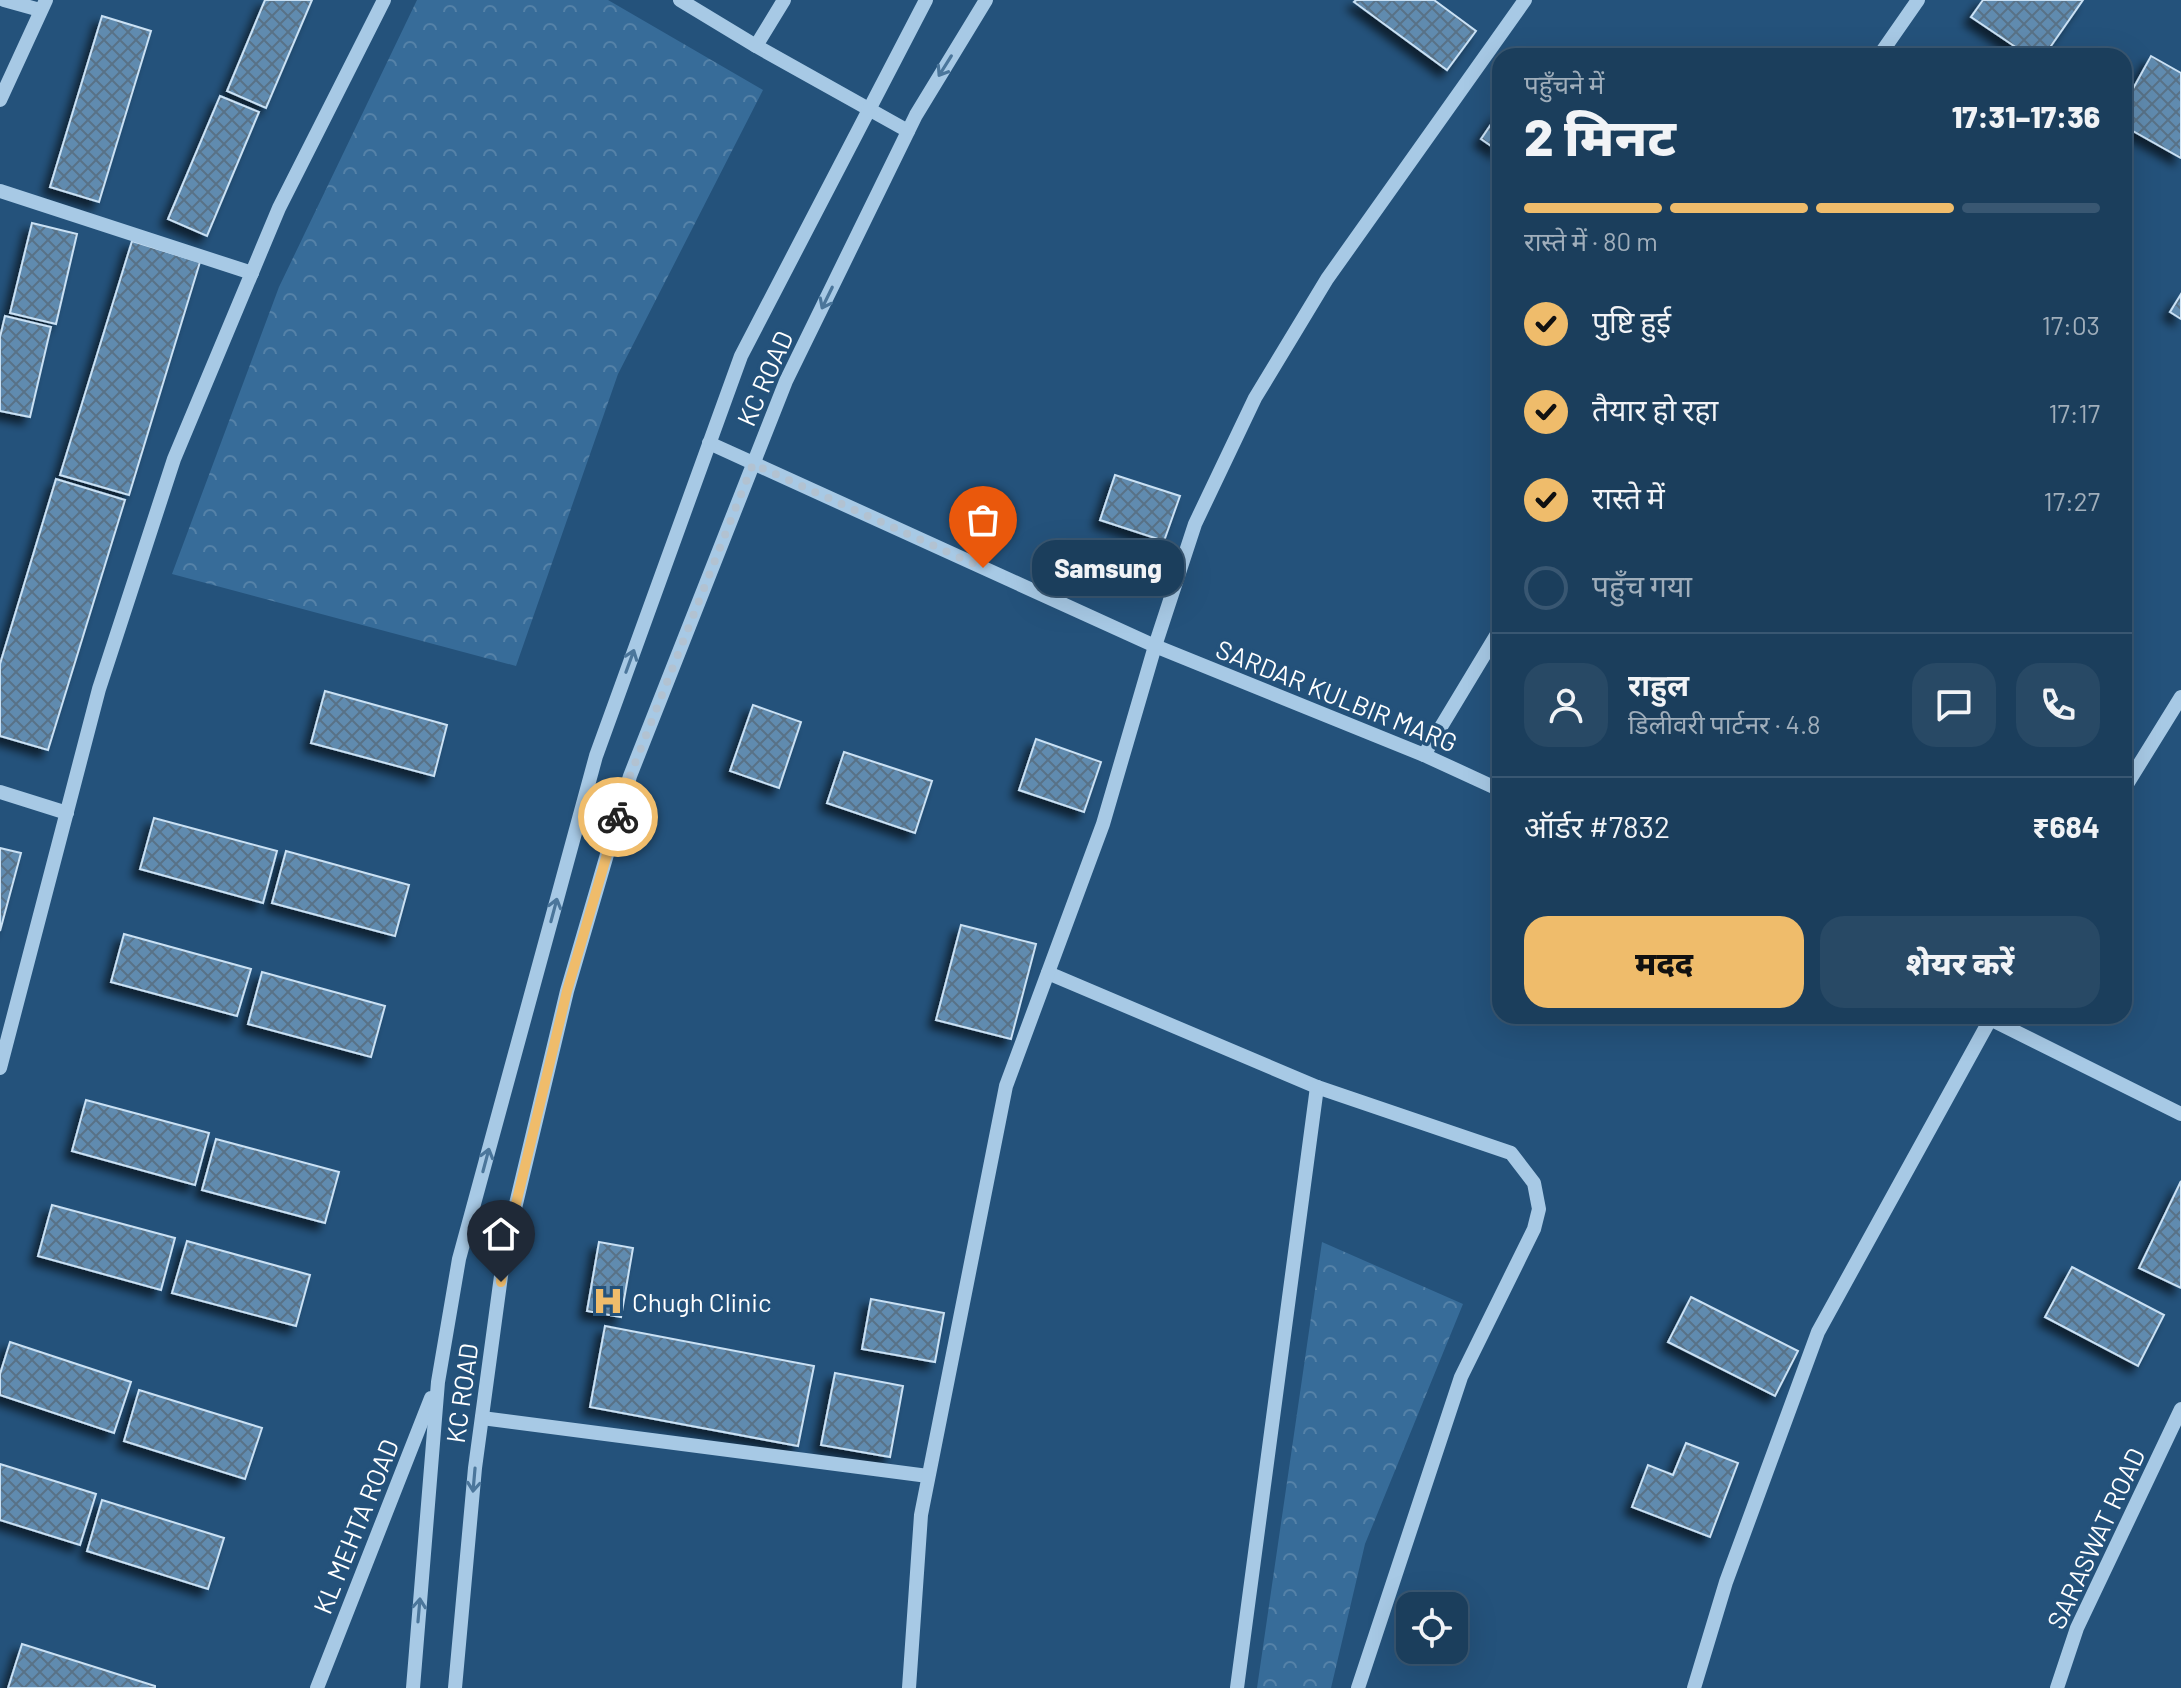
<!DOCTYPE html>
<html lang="hi">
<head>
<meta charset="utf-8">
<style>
  :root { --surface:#1b3e5c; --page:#284965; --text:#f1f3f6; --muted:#a0aebb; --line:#395772; --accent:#efbc6b }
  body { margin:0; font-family:Barlow,"Noto Sans Devanagari",sans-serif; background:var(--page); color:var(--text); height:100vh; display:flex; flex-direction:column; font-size:30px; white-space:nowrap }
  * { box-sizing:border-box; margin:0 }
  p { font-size:26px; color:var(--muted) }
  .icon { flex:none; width:44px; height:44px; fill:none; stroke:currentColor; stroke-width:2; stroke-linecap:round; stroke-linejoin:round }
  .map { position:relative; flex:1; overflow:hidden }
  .panel { position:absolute; left:1492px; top:48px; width:640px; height:976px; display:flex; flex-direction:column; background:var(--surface); border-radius:24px; box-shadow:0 8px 32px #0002,0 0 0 2px var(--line) }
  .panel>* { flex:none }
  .tools { position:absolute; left:1396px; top:1592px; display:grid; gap:16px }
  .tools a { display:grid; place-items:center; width:72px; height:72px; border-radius:16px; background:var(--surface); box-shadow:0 8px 32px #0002,0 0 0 2px var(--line); font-size:40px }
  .pin { position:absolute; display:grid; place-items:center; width:68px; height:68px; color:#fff; margin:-82px -34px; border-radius:50% 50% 50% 0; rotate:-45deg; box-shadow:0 0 8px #0007 }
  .pin .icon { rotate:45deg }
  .courier { position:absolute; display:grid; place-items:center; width:80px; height:80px; margin:-40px; border:6px solid #efbc6b; border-radius:50%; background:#fff; color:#222; box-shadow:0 2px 10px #0007 }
  .bubble { position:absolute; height:56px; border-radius:24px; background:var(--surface); box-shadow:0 8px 32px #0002,0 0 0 2px var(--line); font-size:26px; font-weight:800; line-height:56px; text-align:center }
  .head em { font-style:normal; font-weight:800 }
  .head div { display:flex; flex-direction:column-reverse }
  .head { display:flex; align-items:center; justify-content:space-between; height:136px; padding:0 32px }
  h1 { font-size:52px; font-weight:800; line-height:60px }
  .bar { display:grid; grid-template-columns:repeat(4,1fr); gap:12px 8px; align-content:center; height:96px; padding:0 32px }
  .bar i { height:10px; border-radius:6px; background:var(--line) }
  .bar .on { background:var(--accent) }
  .bar p { grid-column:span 4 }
  .line { display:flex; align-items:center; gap:20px; padding:0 32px; border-top:2px solid var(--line) }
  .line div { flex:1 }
  .round { display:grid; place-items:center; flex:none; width:84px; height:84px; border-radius:24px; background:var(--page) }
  ol { padding:0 32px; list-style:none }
  li { display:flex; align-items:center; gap:24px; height:88px }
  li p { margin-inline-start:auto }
  li .icon { padding:8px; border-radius:50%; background:var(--accent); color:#111; stroke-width:4 }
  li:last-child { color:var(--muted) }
  li i { width:44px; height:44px; border:4px solid var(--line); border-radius:50% }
  .action { display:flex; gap:16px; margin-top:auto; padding:16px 32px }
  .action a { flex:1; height:92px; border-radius:24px; background:var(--accent); color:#111; font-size:32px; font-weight:800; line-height:92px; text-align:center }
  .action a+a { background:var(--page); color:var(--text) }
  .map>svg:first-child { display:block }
</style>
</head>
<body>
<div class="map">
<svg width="2181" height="1688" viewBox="0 0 2181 1688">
  <defs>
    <pattern id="park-crowns" width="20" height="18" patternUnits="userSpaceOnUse" patternTransform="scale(2)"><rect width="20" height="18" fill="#376c99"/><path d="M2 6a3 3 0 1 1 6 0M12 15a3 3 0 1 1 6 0" fill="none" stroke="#5582a8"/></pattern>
    <pattern id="building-cross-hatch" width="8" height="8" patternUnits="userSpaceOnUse" patternTransform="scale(2)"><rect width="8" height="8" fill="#618baf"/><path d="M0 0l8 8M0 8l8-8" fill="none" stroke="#597287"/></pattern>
    <filter id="shadow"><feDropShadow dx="-7" dy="7" stdDeviation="4" flood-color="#0009"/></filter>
  </defs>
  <rect width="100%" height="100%" fill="#24527b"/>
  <g fill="url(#park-crowns)">
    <polygon points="417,0 608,0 763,90 618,374 516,666 172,574 279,287"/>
    <polygon points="1322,1242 1463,1304 1365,1544 1331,1688 1257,1688"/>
  </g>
  <g fill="url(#building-cross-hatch)" stroke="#cae1f4" stroke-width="2" filter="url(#shadow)">
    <polygon points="265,0 312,0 266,108 227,91"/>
    <polygon points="1356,0 1434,0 1476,31 1447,70 1354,2"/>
    <polygon points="1983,0 2083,0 2044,56 2029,56 1971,17"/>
    <polygon points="102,16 151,31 99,202 50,187"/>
    <polygon points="2151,56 2181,73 2181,158 2124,126 2124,105"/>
    <polygon points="220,96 259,112 207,236 168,219"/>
    <polygon points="1500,111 1500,152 1481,139"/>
    <polygon points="32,223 77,234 56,324 10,313"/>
    <polygon points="132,241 200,262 129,495 60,475"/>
    <polygon points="2181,294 2181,319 2170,312"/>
    <polygon points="5,316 51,327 30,417 0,411 0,337"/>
    <polygon points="1115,475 1180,496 1164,541 1100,520"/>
    <polygon points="56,479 125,500 48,750 0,736 0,664"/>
    <polygon points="325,691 447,725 434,776 311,743"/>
    <polygon points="753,705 801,722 779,788 730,771"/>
    <polygon points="1036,739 1101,762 1084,812 1019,790"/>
    <polygon points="844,752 932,781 915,833 827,803"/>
    <polygon points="154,818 277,851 263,903 140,869"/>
    <polygon points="0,848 21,853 0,931"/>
    <polygon points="286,851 409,885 395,936 272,903"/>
    <polygon points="961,925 1036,944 1011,1039 936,1020"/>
    <polygon points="124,934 251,969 237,1016 111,982"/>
    <polygon points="262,972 385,1006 371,1057 248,1024"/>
    <polygon points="86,1100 209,1133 195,1185 72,1151"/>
    <polygon points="216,1139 339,1172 325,1223 202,1190"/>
    <polygon points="2181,1181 2181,1288 2139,1268"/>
    <polygon points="52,1205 175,1238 161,1290 38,1256"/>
    <polygon points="187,1241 310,1275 296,1326 172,1293"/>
    <polygon points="599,1242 633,1248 621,1317 587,1311"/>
    <polygon points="2072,1267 2164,1315 2138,1366 2045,1317"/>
    <polygon points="1691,1297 1798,1351 1775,1396 1668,1342"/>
    <polygon points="871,1299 944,1313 935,1362 862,1349"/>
    <polygon points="605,1326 814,1366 798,1446 590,1407"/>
    <polygon points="10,1342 131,1382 114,1433 0,1395 0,1374"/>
    <polygon points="835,1373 903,1386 890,1457 821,1445"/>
    <polygon points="139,1390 262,1428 245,1479 124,1441"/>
    <polygon points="1686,1443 1738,1463 1710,1537 1632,1507 1648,1465 1673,1475"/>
    <polygon points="0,1464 96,1494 80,1545 0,1520"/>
    <polygon points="102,1500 224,1538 208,1589 87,1551"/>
    <polygon points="22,1644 155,1686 155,1688 8,1688"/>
  </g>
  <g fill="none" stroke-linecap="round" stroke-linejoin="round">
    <g stroke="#a7c9e5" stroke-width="14">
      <polyline points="4,0 40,10"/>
      <polyline points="680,0 756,46 908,131"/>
      <polyline points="756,46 784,0"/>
      <polyline points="1879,56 1918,0"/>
      <polyline points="0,100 46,0"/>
      <polyline points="0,191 252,273"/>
      <polyline points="709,443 1155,646 1424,755 1500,790"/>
      <polyline points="1424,755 1500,629"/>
      <polyline points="2124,789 2181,697"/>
      <polyline points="0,792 67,813"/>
      <polyline points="1048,973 1317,1087 1511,1153 1534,1183 1539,1209 1534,1229 1461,1377 1358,1688"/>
      <polyline points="1984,1016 2181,1114"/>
      <polyline points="0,1068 99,689 174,459 279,208 384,0"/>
      <polyline points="482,1418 928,1476"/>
      <polyline points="317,1688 431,1398"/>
      <polyline points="413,1688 438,1382 459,1259 596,756 741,356 926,0"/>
      <polyline points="455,1688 475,1468 504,1254 567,991 630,776 786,381 916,115 986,0"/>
      <polyline points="909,1688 921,1515 1006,1086 1103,824 1155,646 1195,524 1255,398 1327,279 1525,0"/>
      <polyline points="1237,1688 1317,1087"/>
      <polyline points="1694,1688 1726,1582 1818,1332 1992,1016"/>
      <polyline points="2057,1688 2077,1628 2181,1409"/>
    </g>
  </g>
  <defs><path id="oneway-shaft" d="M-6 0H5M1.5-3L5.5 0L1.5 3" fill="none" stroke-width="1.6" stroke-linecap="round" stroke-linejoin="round" transform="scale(2)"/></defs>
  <g stroke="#4b769b">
    <use href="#oneway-shaft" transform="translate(945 66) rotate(122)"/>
    <use href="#oneway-shaft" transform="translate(827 298) rotate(116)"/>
    <use href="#oneway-shaft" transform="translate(630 661) rotate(-70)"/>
    <use href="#oneway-shaft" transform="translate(554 910) rotate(-75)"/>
    <use href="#oneway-shaft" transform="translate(486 1160) rotate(-75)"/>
    <use href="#oneway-shaft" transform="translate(474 1480) rotate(95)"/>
    <use href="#oneway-shaft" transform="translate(419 1610) rotate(-85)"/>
  </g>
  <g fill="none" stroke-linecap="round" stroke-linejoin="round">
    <polyline stroke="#b2c2d1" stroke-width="8" stroke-dasharray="0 14.4" points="618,817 630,776 753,464 983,568"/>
    <polyline stroke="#efbc6b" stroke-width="10" points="501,1282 504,1254 567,991 618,817"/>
  </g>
  <defs>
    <g id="hospital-bare" transform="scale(2.4)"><path d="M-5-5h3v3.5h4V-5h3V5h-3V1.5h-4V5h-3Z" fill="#efbc6b" stroke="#24527b" stroke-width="2.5" paint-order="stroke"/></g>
  </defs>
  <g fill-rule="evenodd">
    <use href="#hospital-bare" x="608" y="1301"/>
  </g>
  <g text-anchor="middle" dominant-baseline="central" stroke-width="7" stroke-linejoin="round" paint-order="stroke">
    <g font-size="26" fill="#fff" stroke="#24527b">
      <text transform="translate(764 378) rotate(-66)">KC ROAD</text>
      <text transform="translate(1337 695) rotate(22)">SARDAR KULBIR MARG</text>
      <text transform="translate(461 1393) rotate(-82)">KC ROAD</text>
      <text transform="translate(355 1526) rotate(-68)">KL MEHTA ROAD</text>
      <text transform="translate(2095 1538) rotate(-65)">SARASWAT ROAD</text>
    </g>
    <g font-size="26" fill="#fff" stroke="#24527b" text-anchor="start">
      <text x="632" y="1301">Chugh Clinic</text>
    </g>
  </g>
</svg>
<div class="tools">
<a><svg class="icon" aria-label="locate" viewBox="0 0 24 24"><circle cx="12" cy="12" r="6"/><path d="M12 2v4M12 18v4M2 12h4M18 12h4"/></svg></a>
</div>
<div class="pin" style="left:983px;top:568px;background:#ea580c"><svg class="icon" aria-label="bag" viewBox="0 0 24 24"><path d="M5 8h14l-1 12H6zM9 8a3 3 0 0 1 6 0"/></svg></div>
<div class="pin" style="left:501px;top:1282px;background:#1f2937"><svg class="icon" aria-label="home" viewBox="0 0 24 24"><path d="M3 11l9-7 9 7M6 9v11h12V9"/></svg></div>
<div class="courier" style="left:618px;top:817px"><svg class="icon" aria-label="bike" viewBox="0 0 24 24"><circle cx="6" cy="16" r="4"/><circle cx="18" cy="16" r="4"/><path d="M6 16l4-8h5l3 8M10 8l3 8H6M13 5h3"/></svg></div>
<div class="bubble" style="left:1032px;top:540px;width:152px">Samsung</div>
<section class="panel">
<div class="head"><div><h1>2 मिनट</h1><p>पहुँचने में</p></div><em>17:31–17:36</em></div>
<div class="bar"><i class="on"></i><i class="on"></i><i class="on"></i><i></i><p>रास्ते में · 80 m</p></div>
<ol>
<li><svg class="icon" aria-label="check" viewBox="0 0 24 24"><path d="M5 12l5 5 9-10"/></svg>पुष्टि हुई<p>17:03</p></li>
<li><svg class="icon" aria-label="check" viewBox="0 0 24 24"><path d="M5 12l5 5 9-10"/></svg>तैयार हो रहा<p>17:17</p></li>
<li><svg class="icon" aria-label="check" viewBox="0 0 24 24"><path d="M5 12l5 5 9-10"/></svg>रास्ते में<p>17:27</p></li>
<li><i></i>पहुँच गया</li>
</ol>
<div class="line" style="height:144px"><a class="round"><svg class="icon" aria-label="person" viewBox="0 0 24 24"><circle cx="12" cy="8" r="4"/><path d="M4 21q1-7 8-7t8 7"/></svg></a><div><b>राहुल</b><p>डिलीवरी पार्टनर · 4.8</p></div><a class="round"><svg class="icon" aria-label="chat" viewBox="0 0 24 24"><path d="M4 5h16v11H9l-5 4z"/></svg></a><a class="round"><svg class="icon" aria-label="phone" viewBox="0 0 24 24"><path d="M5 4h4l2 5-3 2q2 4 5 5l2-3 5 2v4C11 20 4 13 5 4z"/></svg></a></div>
<div class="line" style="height:104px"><div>ऑर्डर #7832</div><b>₹684</b></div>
<div class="action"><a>मदद</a><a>शेयर करें</a></div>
</section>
</div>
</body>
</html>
